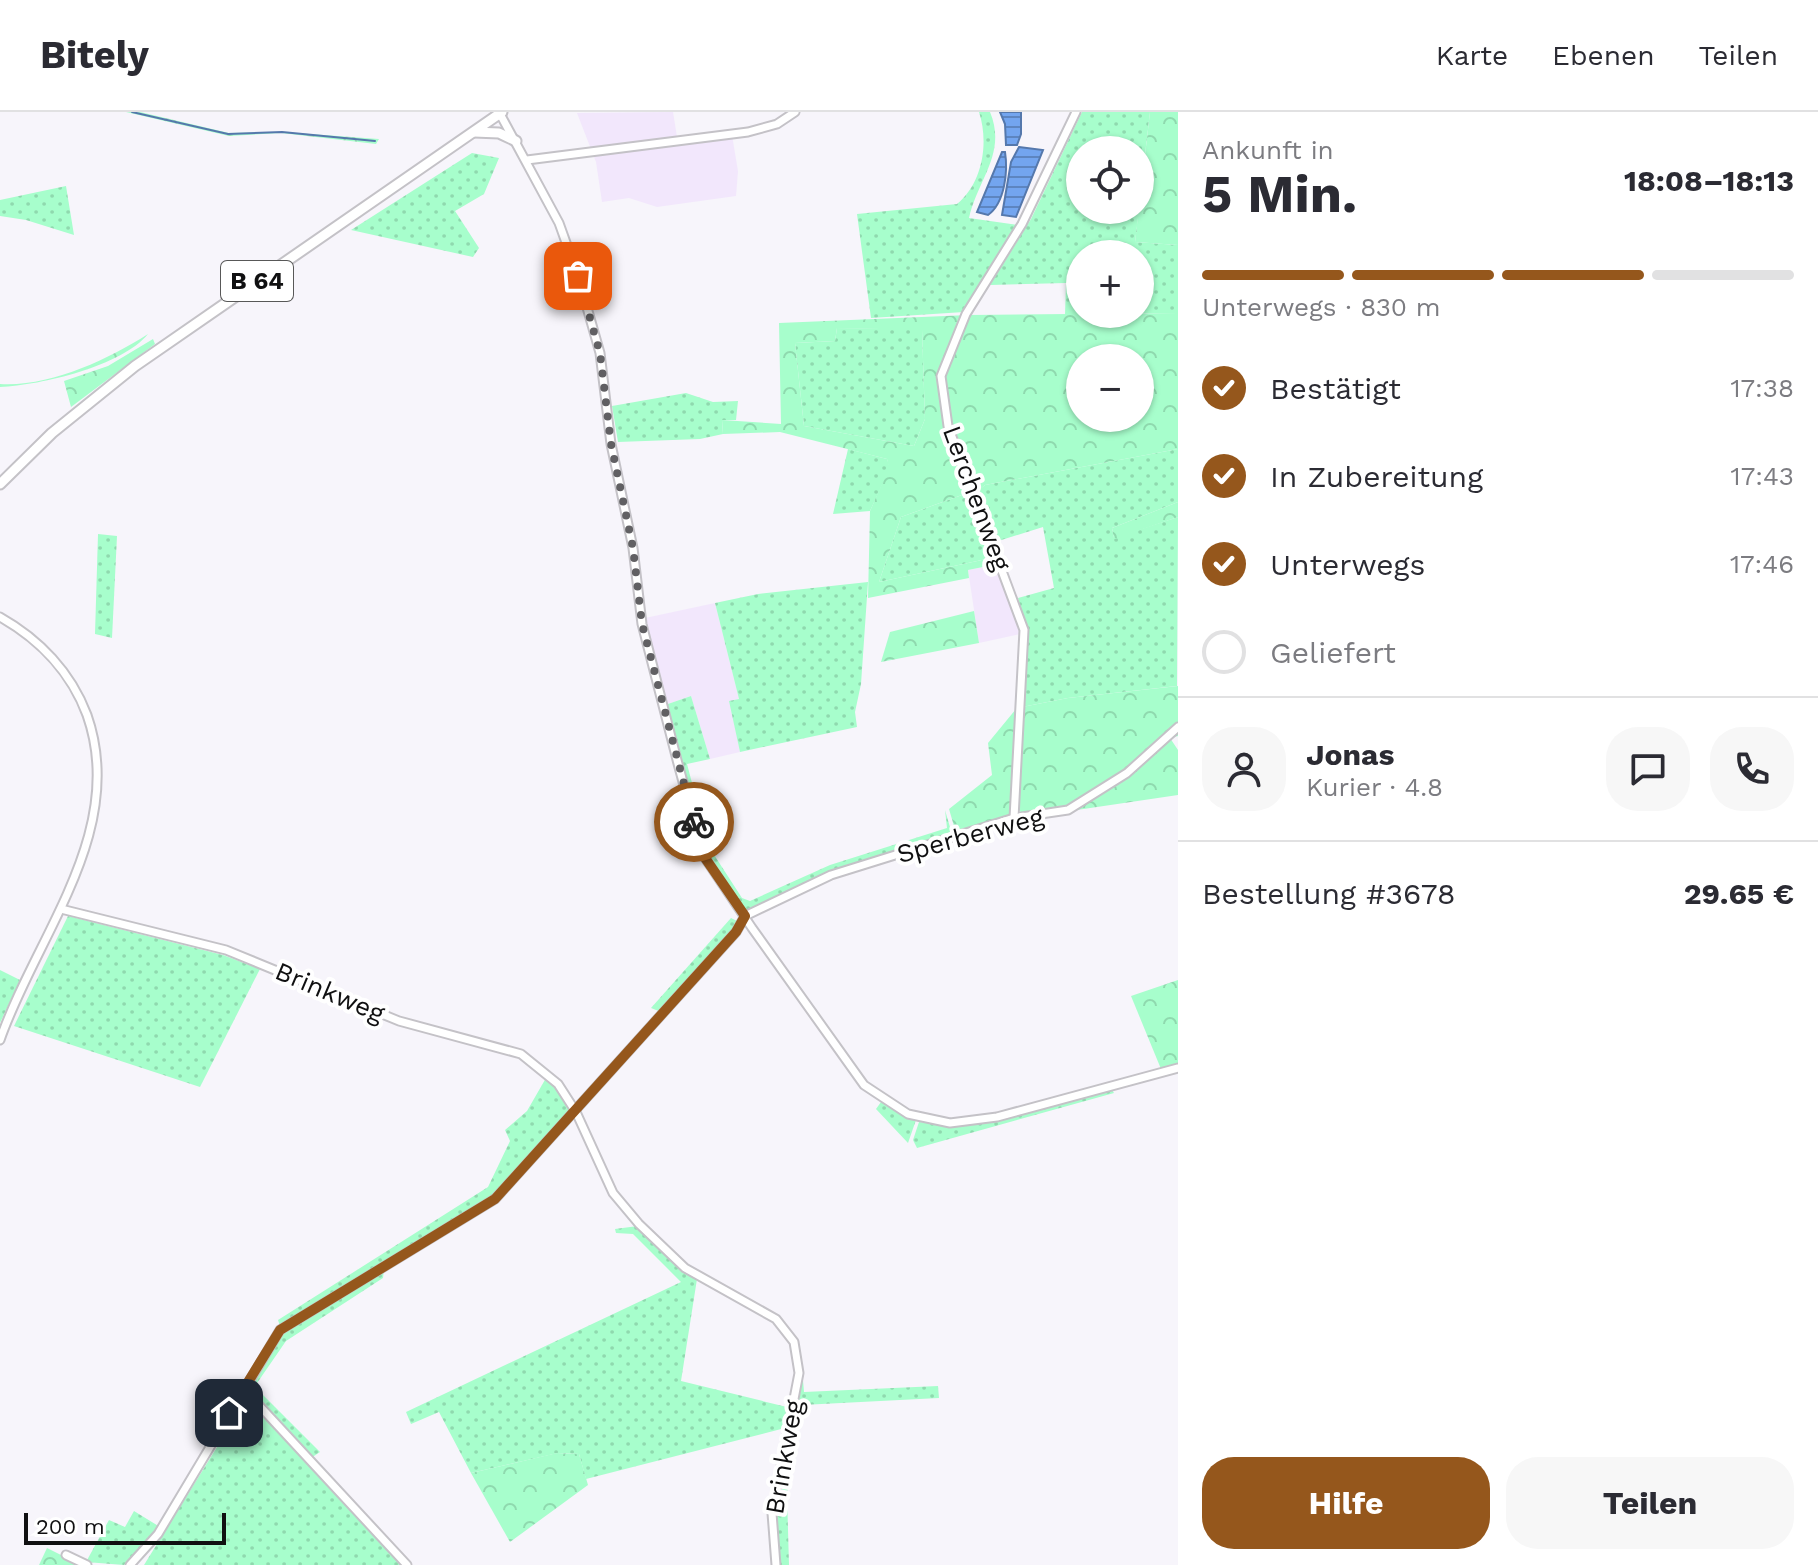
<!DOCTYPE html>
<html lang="de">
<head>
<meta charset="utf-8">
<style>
  :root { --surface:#fff; --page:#f7f7f7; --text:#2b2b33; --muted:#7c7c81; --line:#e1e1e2; --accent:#95571c }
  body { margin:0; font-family:"Work Sans",sans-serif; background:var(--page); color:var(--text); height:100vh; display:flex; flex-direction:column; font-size:30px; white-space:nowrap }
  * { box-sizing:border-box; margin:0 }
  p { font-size:26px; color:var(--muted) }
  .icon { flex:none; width:44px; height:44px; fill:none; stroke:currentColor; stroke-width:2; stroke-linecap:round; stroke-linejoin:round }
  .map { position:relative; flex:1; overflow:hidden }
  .side { display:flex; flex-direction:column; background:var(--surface); width:640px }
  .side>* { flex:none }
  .tools { position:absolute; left:1066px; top:24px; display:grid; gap:16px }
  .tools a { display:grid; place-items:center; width:88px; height:88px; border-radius:50%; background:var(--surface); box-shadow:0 2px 6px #0004; font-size:40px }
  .scale { position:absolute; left:24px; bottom:20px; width:202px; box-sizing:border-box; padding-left:8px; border:4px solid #101011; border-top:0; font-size:22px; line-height:28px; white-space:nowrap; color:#101011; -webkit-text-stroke:6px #fff; paint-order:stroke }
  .pin { position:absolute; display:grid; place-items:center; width:68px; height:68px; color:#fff; margin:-34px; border-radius:16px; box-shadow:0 4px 12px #0006 }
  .courier { position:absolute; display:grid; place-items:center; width:80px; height:80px; margin:-40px; border:6px solid #95571c; border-radius:50%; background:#fff; color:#222; box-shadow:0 2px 10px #0007 }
  .headline em { font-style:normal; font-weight:700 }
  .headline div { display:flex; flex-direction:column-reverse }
  .headline { display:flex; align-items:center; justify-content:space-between; height:136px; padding:0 24px }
  h1 { font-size:52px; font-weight:700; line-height:60px }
  .bar { display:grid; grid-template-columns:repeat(4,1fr); gap:12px 8px; align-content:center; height:96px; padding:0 24px }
  .bar i { height:10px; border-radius:6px; background:var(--line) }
  .bar .selected { background:var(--accent) }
  .bar p { grid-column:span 4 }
  .line { display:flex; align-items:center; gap:20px; padding:0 24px; border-top:2px solid var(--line) }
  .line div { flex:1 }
  .round { display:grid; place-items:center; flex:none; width:84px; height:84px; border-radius:32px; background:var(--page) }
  ol { padding:0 24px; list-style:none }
  li { display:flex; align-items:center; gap:24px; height:88px }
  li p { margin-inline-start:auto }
  li .icon { padding:8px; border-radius:50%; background:var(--accent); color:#fff; stroke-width:4 }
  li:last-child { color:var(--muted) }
  li i { width:44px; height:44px; border:4px solid var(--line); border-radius:50% }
  .cta { display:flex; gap:16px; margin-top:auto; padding:16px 24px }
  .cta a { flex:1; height:92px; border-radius:32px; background:var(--accent); color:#fff; font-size:32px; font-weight:700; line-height:92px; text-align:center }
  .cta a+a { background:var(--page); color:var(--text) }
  header { display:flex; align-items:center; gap:48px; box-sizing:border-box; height:112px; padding:0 40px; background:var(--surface); border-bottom:2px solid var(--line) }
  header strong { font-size:38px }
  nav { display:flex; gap:44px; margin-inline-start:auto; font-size:28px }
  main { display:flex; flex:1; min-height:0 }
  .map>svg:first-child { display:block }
</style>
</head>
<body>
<header>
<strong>Bitely</strong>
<nav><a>Karte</a><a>Ebenen</a><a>Teilen</a></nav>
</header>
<main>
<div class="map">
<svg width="1178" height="1453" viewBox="0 0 1178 1453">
  <defs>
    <pattern id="grass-dots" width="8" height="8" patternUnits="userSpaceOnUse" patternTransform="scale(2)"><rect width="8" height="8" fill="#a7fecc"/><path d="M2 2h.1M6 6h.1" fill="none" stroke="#8fd9ae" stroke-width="1.8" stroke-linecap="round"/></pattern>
    <pattern id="forest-crowns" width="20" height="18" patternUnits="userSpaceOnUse" patternTransform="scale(2)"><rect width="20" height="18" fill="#a7fecc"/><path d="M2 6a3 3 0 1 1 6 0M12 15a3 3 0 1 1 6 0" fill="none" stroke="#8fd9ae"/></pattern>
    <pattern id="water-rules" width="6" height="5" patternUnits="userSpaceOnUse" patternTransform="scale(2)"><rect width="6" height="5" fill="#73a5ef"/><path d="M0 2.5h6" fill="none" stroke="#5d85c0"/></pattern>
  </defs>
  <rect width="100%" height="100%" fill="#f7f5fb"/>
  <g fill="#f2e7fc">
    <polygon points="673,0 678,31 732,23 738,59 736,84 657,95 629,86 602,90 596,50 577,1"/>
    <polygon points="998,452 1020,522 979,531 968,458"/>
    <polygon points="715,491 739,587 730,590 740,640 710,647 691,584 665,593 645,506"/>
  </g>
  <g fill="url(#grass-dots)">
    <path d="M979 0H990C1007 41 978 67 969 106L1018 113 964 200 871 206 857 102 957 92C983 71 989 30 979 0Z"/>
    <polygon points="1082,0 1150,0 1140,86 1140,38 1080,38 1080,98 1139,98 1135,130 1178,133 1178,201 1140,201 1140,142 1080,142 1080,202 1106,202 1065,203 1066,171 990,173 1031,107"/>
    <polygon points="472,41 499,46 484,82 455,99 479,136 473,145 351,118"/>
    <polygon points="66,74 74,123 26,108 0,104 0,88"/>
    <polygon points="837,216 922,217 925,307 914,334 804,314 795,231 835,229"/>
    <polygon points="686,281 713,290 738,289 736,308 722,308 723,322 700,327 618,330 612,294"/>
    <polygon points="848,337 887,347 890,356 870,399 833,402"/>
    <polygon points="1178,337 1178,390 1112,416 1114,426 1178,405 1177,574 1068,586 1022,595 1027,519 1018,486 1054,476 1043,415 995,430 975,381 985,373"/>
    <polygon points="962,383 971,385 996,445 879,470 901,405"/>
    <polygon points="98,422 117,424 112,526 95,522"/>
    <polygon points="868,470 861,572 855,600 857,615 740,640 729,589 739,587 715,491 758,482"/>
    <polygon points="691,584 710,647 687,652 709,735 742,786 750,789 830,753 947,716 945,698 952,722 831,761 747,801 705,740 665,593"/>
    <polygon points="68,804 223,843 260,857 200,975 14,914"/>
    <polygon points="731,806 737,809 733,818 661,900 651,896"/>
    <polygon points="0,858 20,868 0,911"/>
    <polygon points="546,966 556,974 571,997 494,1086 280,1214 278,1208 488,1075 510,1029 505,1018 527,999"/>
    <path d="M1112 978 1114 981 917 1036 913 1028 919 1010C985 1019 1049 995 1112 978Z"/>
    <polygon points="881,990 916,1008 908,1031 876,997"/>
    <polygon points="638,1114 674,1151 697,1167 681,1269 791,1296 785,1316 586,1367 579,1342 558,1341 471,1361 439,1300 411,1312 406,1300 681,1170 633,1122 616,1121 615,1117"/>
    <polygon points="384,1157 383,1166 286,1229 255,1274 249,1270 280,1220"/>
    <polygon points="802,1257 804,1280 938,1274 939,1286 802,1293 787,1382 789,1453 780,1453 774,1407"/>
    <polygon points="257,1277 320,1340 311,1346 252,1283"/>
    <polygon points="248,1285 403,1453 144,1453"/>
    <polygon points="134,1399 160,1415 124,1453 86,1450 109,1408 125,1415"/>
  </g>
  <g fill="url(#forest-crowns)" fill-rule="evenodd">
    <polygon points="126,0 140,0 229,21 282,20 379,27 376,32 281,21 229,24"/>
    <polygon points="1150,0 1178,0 1178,133 1135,130"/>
    <path d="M1178 201V337L985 373 971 385 962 383 901 405 879 470 996 445 998 452 968 458 969 466 868 486 870 399 889 356 887 347 780 320 723 322 722 308 781 312 779 211 969 203ZM837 216 922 218 925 307 914 334 804 314 795 231 835 229ZM1080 246H1140V306H1080Z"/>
    <path d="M148 222C122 254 42 273 0 275V272C50 275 107 248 148 222Z"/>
    <polygon points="153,227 155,232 71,295 64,269 108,254"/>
    <polygon points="1178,390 1178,405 1114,427 1112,416"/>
    <polygon points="974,499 979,531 881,550 890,520"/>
    <polygon points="1178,574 1178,624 1170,626 1178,638 1178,683 1070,699 1068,696 1022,701 1017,697 1022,595 1068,586"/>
    <polygon points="1016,597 1011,705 956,721 949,697 992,663 988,631"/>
    <polygon points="1178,868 1178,952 1161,957 1131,884"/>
    <polygon points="557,1341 579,1342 588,1373 510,1430 471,1361"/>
    <polygon points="47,1436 81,1453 39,1453"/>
  </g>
  <g fill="url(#water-rules)" stroke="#5578ac" stroke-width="2">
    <polygon points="1000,0 1021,0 1021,22 1017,33 1006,33 1005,12"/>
    <polygon points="1019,35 1043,38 1016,105 1002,103 1011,50"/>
    <path d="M1002 40H1005C1008 59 1005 91 988 103L977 100Z"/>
  </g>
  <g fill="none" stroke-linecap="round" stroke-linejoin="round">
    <polyline stroke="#5578ac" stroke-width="2" points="132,0 228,22 282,20 375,29"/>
    <g stroke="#c4c2c7" stroke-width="11">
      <g id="minor">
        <polyline points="499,0 559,111 578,164 600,241 611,332 633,436 642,512 677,648 703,743 752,816 864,973 908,1002 950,1011 997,1005 1178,956"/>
        <polyline points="527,48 748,20 777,12 795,0"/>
        <path d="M0 505C39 527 71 560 87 603 128 719 36 824 0 928"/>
        <polyline points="1014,706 1024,518 948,314 941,264 966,202 1022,112 1076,0"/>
        <polyline points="61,797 226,838 399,909 521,942 558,972 576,1000 613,1081 639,1112 685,1156 776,1207 794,1230 799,1261 772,1401 776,1453"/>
        <polyline points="244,1277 407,1453"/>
        <polyline points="66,1443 87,1453"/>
        <polyline points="130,1453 158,1422 280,1218 495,1087 736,820 745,804 831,763 1014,706 1068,698 1127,661 1178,615"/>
      </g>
    </g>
    <g stroke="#c4c2c7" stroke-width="13">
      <g id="major">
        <polyline points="474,20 499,21 516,29"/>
        <polyline points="0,372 52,321 135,254 502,0"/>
      </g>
    </g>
    <use href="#minor" stroke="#fff" stroke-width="7"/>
    <use href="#major" stroke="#fff" stroke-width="9"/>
  </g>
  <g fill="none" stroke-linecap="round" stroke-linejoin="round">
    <polyline stroke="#616063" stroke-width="8" stroke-dasharray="0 14.4" points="578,164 600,241 611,332 633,436 642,512 694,710"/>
    <polyline stroke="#95571c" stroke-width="10" points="229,1301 280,1218 495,1087 736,820 745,804 703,743 694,710"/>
  </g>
  <g text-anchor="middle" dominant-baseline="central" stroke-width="8" stroke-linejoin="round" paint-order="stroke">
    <rect fill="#fff" stroke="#585858" stroke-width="2" x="221" y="149" width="72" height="40" rx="6"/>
    <g font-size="24" font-weight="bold" fill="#101011">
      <text x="257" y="169">B 64</text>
    </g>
    <g font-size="26" fill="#101011" stroke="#fff">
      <text transform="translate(977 386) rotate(70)">Lerchenweg</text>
      <text transform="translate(970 723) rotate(-15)">Sperberweg</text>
      <text transform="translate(330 880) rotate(23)">Brinkweg</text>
      <text transform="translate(784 1345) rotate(-80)">Brinkweg</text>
    </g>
  </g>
</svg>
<div class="tools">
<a><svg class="icon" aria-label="locate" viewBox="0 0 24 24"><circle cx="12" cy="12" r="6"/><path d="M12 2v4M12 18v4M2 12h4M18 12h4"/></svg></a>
<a>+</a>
<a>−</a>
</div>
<div class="scale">200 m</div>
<div class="pin" style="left:578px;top:164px;background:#ea580c"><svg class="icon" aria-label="bag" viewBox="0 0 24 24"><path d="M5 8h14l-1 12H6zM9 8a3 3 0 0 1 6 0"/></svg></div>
<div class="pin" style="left:229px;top:1301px;background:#1f2937"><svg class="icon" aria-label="home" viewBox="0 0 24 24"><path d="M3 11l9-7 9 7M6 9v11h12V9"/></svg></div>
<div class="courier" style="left:694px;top:710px"><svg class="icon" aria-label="bike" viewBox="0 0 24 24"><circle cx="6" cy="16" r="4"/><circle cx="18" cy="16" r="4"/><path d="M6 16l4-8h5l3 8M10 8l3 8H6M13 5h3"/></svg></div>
</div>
<section class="side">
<div class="headline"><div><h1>5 Min.</h1><p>Ankunft in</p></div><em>18:08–18:13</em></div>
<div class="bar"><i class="selected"></i><i class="selected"></i><i class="selected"></i><i></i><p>Unterwegs · 830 m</p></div>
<ol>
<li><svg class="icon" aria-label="check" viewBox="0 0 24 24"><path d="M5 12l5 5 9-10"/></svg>Bestätigt<p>17:38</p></li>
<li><svg class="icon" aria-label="check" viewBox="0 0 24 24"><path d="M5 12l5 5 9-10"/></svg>In Zubereitung<p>17:43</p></li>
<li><svg class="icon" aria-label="check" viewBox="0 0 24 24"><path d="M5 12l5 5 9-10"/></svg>Unterwegs<p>17:46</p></li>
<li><i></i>Geliefert</li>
</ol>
<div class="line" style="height:144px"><a class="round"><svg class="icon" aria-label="person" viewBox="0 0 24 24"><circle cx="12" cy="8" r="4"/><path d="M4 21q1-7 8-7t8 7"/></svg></a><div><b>Jonas</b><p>Kurier · 4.8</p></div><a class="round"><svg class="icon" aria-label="chat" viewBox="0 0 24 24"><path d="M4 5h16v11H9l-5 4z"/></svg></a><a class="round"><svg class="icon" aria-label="phone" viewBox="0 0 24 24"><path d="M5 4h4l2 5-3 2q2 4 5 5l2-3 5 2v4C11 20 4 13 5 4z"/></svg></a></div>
<div class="line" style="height:104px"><div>Bestellung #3678</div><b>29.65 €</b></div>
<div class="cta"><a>Hilfe</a><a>Teilen</a></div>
</section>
</main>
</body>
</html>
